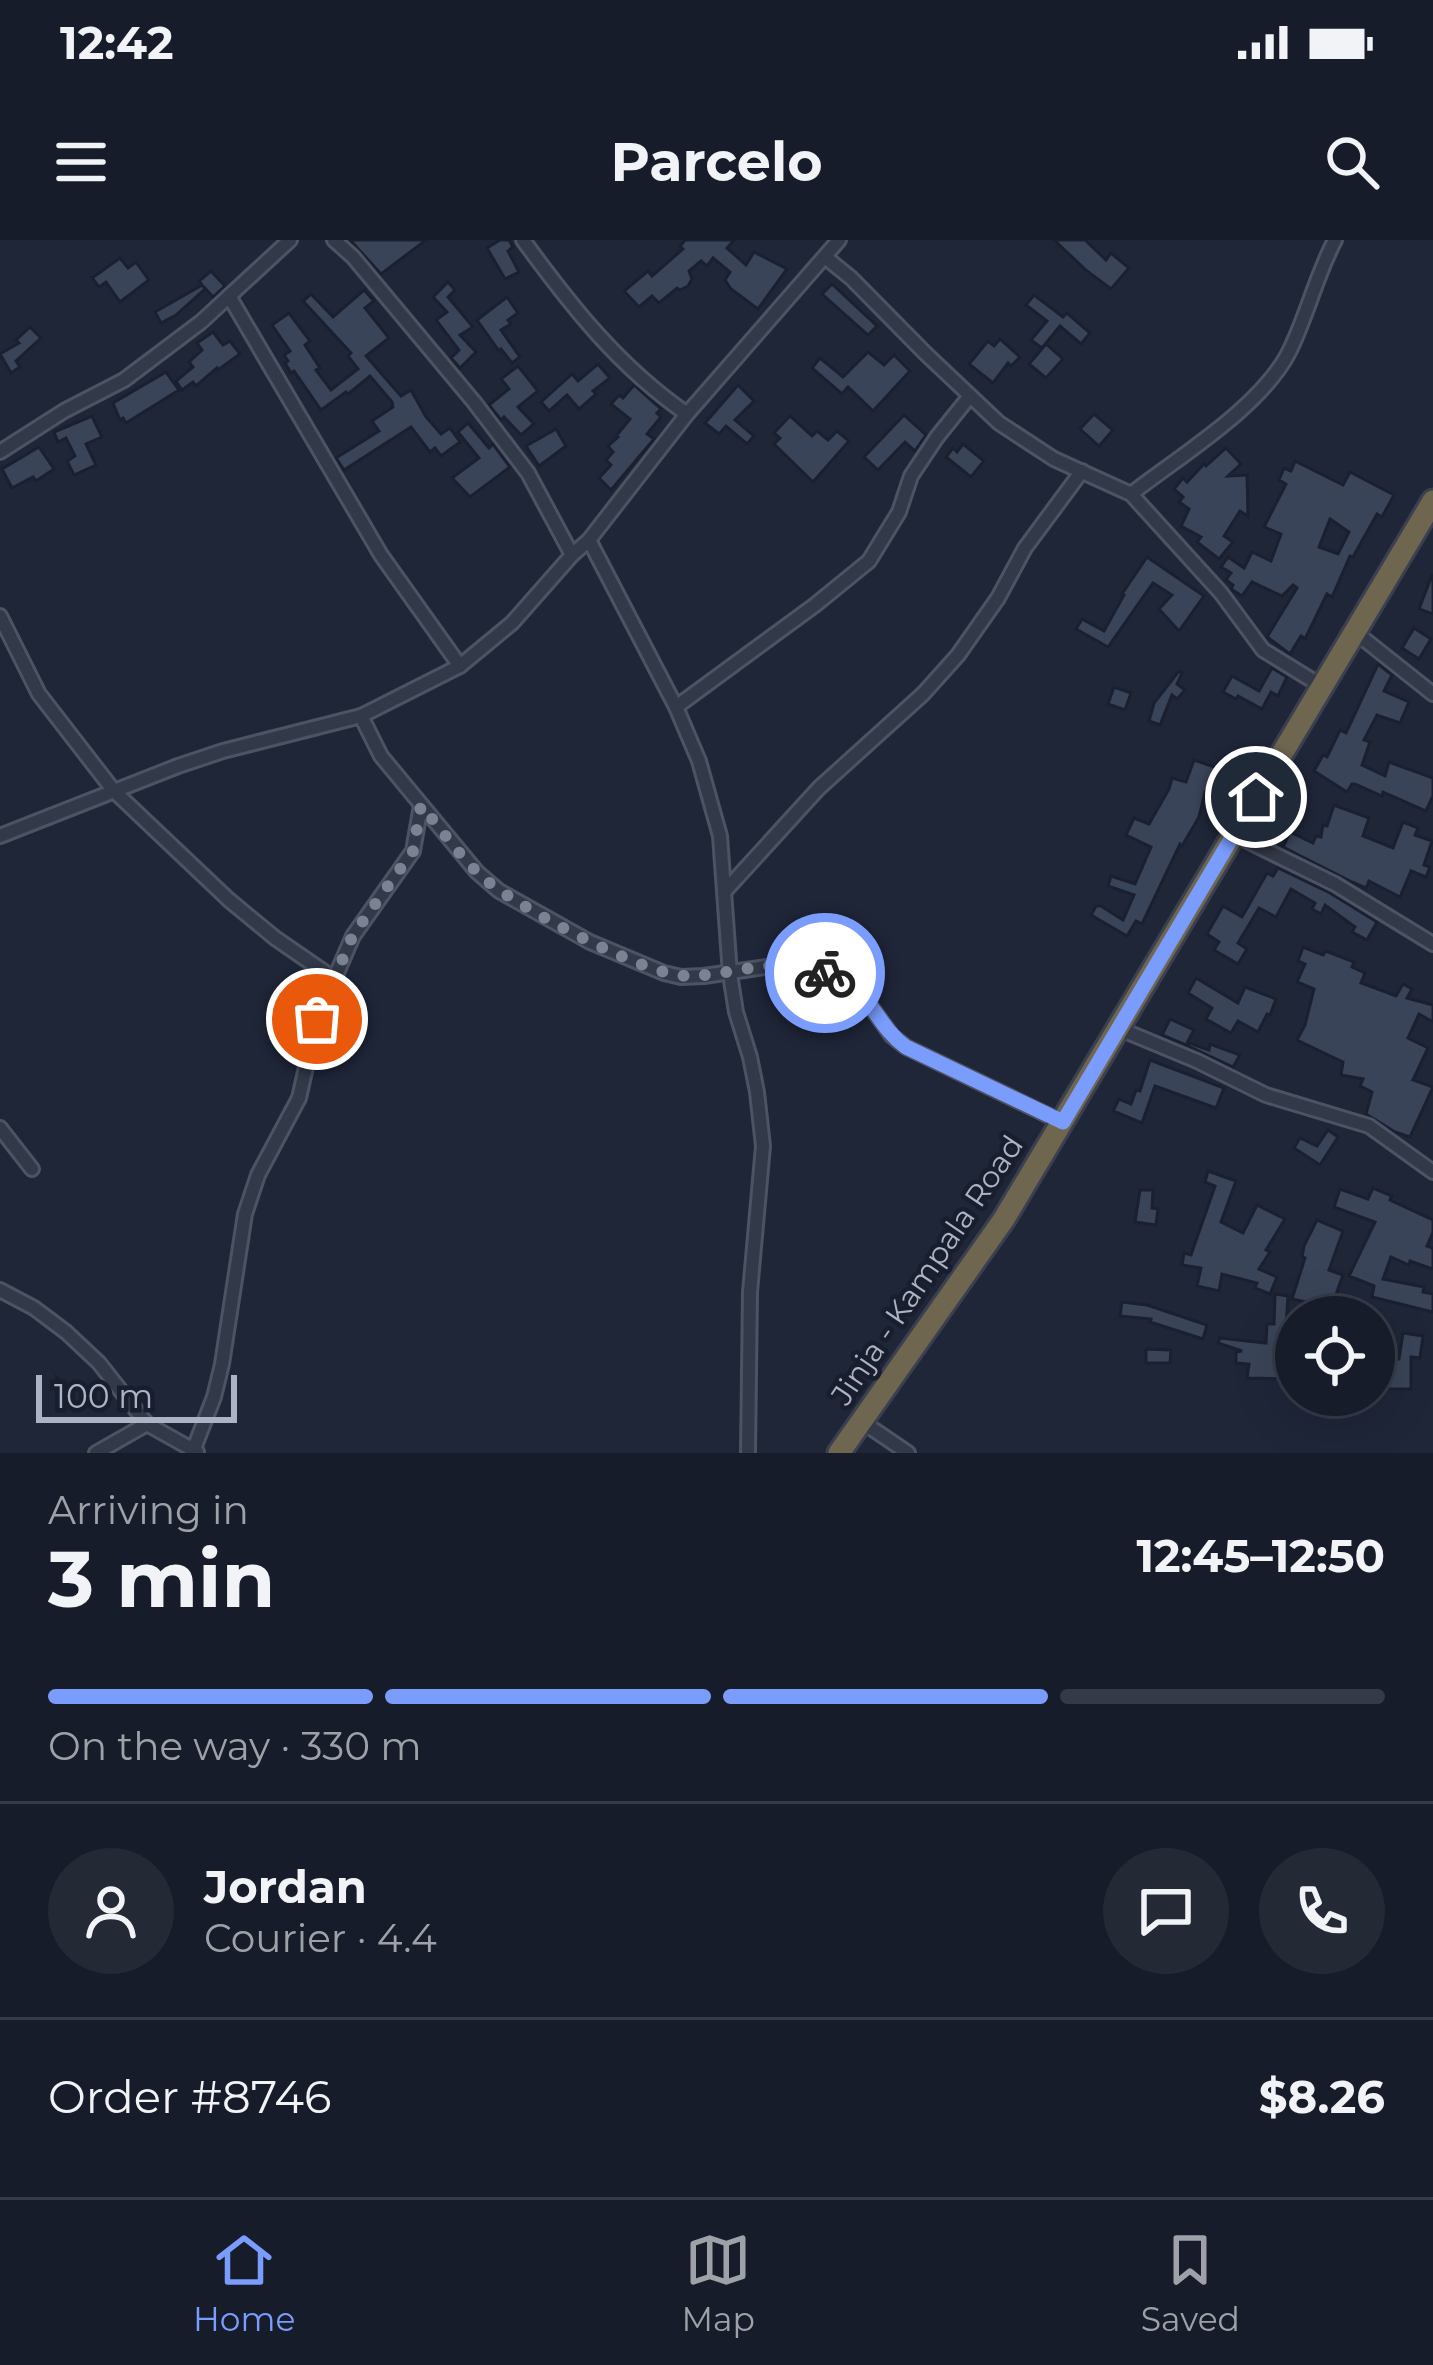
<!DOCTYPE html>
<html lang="en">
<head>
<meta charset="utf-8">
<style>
  :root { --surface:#171c2a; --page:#242936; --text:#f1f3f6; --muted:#9ea1a8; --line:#363a47; --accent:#799cfd }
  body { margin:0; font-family:Montserrat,sans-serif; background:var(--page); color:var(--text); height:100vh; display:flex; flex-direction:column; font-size:45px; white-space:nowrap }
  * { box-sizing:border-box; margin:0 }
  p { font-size:39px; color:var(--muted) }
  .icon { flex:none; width:66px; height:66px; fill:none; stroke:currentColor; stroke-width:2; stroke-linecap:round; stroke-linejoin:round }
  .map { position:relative; height:1213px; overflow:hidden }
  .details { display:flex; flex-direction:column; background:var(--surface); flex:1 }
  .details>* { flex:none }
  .tools { position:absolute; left:1275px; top:1056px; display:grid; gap:24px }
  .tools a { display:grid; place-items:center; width:120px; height:120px; border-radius:50%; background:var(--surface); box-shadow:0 12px 48px #0002,0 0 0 3px var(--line); font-size:60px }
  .scale { position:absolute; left:36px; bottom:30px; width:201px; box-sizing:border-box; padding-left:12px; border:6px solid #acb3c5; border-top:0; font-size:33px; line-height:42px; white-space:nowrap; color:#acb3c5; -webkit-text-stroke:9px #181e2d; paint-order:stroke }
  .pin { position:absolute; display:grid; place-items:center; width:102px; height:102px; color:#fff; margin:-51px; border:6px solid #fff; border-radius:50%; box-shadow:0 3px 12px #0007 }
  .courier { position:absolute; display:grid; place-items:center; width:120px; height:120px; margin:-60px; border:9px solid #799cfd; border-radius:50%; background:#fff; color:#222; box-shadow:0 3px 15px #0007 }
  .head em { font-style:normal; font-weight:700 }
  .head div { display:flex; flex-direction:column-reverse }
  .head { display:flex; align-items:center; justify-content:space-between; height:204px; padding:0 48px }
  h1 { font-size:78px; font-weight:700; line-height:90px }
  .bar { display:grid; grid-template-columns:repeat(4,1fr); gap:18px 12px; align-content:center; height:144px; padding:0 48px }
  .bar i { height:15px; border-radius:9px; background:var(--line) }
  .bar .current { background:var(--accent) }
  .bar p { grid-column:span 4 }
  .line { display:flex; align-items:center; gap:30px; padding:0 48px; border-top:3px solid var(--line) }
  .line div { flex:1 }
  .round { display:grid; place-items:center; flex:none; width:126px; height:126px; border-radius:63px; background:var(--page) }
  .status { display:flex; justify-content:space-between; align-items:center; height:84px; padding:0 60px; background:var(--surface); direction:ltr }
  .status svg { height:33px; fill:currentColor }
  header { display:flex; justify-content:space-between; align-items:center; height:156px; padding:0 48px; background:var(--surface); font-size:54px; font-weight:700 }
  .menu { display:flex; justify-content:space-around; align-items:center; height:168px; border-top:3px solid var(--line); background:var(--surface); font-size:33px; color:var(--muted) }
  .menu a { display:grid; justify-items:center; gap:6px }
  .menu .current { color:var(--accent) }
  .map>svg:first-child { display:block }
</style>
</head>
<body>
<div class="status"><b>12:42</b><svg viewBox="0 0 49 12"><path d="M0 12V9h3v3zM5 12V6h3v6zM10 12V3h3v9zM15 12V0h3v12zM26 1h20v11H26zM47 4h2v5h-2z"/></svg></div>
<header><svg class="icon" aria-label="menu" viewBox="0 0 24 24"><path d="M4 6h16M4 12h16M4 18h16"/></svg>Parcelo<svg class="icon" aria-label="search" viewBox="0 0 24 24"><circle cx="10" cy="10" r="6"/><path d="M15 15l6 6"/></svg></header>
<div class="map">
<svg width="1433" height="1213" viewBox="0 0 1433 1213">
  <rect width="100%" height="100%" fill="#1f2638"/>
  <g fill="#3a4458" stroke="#1a202f" stroke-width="3" fill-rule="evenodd">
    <polygon points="350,0 426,0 381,34"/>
    <polygon points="500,0 509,0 513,7 508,11 519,32 505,39 487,8"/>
    <polygon points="685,0 734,0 727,8 746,25 754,12 787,29 758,69 731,49 725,40 730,32 713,18 707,26 701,21 689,31 692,39 688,46 680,50 677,48 659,63 652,56 639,67 624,51 648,31 652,36 683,9 680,6"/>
    <polygon points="1054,0 1085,0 1106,20 1111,13 1129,28 1111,49 1087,31"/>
    <polygon points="120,18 128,28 136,22 149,40 120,62 106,42 99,47 92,38"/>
    <polygon points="211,31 225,46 213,57 203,46 205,49 176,75 161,83 155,72 202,45 199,41"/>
    <polygon points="448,42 455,50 448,57 473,87 460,95 476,112 460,128 451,118 459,110 436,80 447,72 433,57"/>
    <polygon points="832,44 877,86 868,95 822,54"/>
    <polygon points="364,50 374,61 365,68 389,98 366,116 401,156 411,150 426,177 441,194 450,188 460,202 441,216 435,208 430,212 411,187 344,230 336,218 379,191 372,181 393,167 392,162 370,136 348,154 346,152 321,170 294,131 291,133 285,123 288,121 284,115 290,111 272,85 289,73 310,101 305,105 320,128 316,130 331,150 358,129 348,116 351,113 303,61 311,54 333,77"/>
    <polygon points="1034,55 1063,77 1067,73 1090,93 1081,104 1060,86 1042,108 1031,100 1047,81 1026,65"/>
    <polygon points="507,57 518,73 508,80 511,84 501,90 520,117 512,123 501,109 499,111 477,80"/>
    <polygon points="30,87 41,98 16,121 20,127 11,133 0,114 19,103 16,100"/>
    <polygon points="213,92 223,105 230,101 240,114 218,130 217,128 196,146 193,142 182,150 176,141 193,127 189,122 202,110 197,103"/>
    <polygon points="1000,99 1020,117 1011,126 1008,123 993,143 969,124 988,101 994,106"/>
    <polygon points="1046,104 1063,119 1046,138 1029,124"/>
    <polygon points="868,112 884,125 894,115 910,131 873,171 848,147 842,154 812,128 820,118 843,137"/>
    <polygon points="598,124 610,138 593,151 596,154 579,169 567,155 549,171 541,162 572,134 578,141"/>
    <polygon points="518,126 538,151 518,167 534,184 521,195 504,177 501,180 489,165 509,149 501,139"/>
    <polygon points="166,132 179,150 126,183 123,178 120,180 113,163"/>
    <polygon points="634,145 661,169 657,173 661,177 647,194 654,199 611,250 599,238 611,225 606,220 613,212 608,206 618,197 616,196 630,179 611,164 619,155 623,158"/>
    <polygon points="738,145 754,161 735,180 754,196 747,204 726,186 719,194 705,183"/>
    <polygon points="1094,174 1113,190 1099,206 1080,189"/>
    <polygon points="904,175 926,195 915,211 905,202 878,230 864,217"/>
    <polygon points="92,176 102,197 86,204 96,225 74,235 67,221 75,216 66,198 58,202 54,192"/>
    <polygon points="790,176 812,196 817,191 828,200 837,191 849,201 813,242 774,204 780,198 774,193"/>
    <polygon points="468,183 489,208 493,204 510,227 470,257 452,238 479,218 458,192"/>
    <polygon points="556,189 566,206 539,226 526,206"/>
    <polygon points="963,204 984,221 971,237 946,217 953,208 957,212"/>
    <polygon points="39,207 54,229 36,241 33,237 12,248 2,229"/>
    <polygon points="1226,208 1241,224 1228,236 1247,235 1248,276 1240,271 1224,296 1233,302 1219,319 1197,302 1201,297 1181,286 1189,269 1179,262 1183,257 1174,249 1183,238 1187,242 1204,224 1206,226"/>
    <path d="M1295 221 1343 245 1350 232 1394 255 1382 277 1377 274 1353 317 1350 316 1332 357 1327 354 1305 399 1301 396 1290 414 1267 397 1297 348 1293 345 1282 356 1252 342 1242 356 1231 349 1233 345 1226 340 1231 333 1221 327 1228 317 1244 328 1252 312 1271 321 1281 294 1264 287 1286 244 1279 240 1284 228 1291 231ZM1330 279 1349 292 1338 314 1319 307Z"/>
    <polygon points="1147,317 1204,356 1179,391 1159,369 1172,355 1153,343 1108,407 1076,389 1082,379 1104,391 1124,355 1122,354"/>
    <polygon points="1432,335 1433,335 1433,374 1419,369"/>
    <polygon points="1414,388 1431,399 1419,419 1402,408"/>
    <polygon points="1378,424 1392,435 1384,451 1409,462 1400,483 1377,475 1364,500 1370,502 1362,525 1385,536 1389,522 1433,538 1433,556 1426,571 1383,552 1382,556 1355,544 1352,544 1347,552 1314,531 1323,515 1327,517 1340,490 1346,493"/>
    <polygon points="1272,428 1287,437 1278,456 1271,452 1262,469 1238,456 1236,459 1223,452 1232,436 1259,451"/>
    <polygon points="1179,431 1182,433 1177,444 1185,450 1177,459 1172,455 1160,485 1149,481 1154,463"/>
    <polygon points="1114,447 1131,453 1125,470 1108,464"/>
    <polygon points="1194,520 1223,530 1214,555 1205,552 1199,577 1182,606 1180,604 1142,684 1136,681 1127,696 1091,675 1096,666 1101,666 1123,680 1134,655 1108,646 1111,636 1135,644 1151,607 1126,595 1134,578 1149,584 1169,549 1172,538 1186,542"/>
    <polygon points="1334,565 1369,578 1363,596 1393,608 1403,582 1418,588 1415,595 1432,601 1424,625 1430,627 1426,637 1411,631 1400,657 1369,641 1366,648 1352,642 1283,607 1290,592 1313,603 1316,596 1321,597 1323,585 1327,586"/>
    <polygon points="1278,628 1330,653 1377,682 1367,700 1352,692 1355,687 1325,665 1321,674 1312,669 1315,663 1291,649 1276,677 1259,668 1238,703 1247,709 1238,724 1214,710 1219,702 1207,694 1223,666 1242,677 1267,633 1273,636"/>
    <polygon points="1303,707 1323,715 1326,711 1354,722 1352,727 1365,733 1361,743 1396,756 1403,744 1412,749 1407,758 1433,765 1433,782 1419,774 1408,798 1428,808 1413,840 1433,847 1410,897 1395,892 1366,874 1372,852 1360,846 1363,839 1341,835 1343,822 1297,800 1305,785 1314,749 1297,742 1305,724 1298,721"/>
    <polygon points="1196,738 1238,763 1245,747 1276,759 1270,775 1267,774 1258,792 1238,781 1231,793 1206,779 1212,768 1188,753"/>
    <polygon points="1170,779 1194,790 1186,805 1162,795"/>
    <polygon points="1189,803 1209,810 1210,804 1240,815 1233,827 1188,806"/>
    <polygon points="1150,820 1224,848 1216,868 1155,846 1142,883 1113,871 1119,859 1131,864 1136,850 1140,851"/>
    <polygon points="1328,890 1338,897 1320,925 1294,908 1300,898 1317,906"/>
    <polygon points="1208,931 1236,941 1221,982 1243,993 1257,965 1285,979 1266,1010 1270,1012 1259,1029 1277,1037 1270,1054 1255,1048 1257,1043 1222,1034 1219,1051 1197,1046 1201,1028 1182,1025 1184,1013 1191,1015 1215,946 1205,942"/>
    <polygon points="1373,948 1392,956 1390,960 1433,980 1433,992 1427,1006 1433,1008 1433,1029 1410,1021 1409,1025 1391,1017 1383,1039 1424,1047 1423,1052 1433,1054 1433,1072 1372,1057 1374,1046 1349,1036 1375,982 1334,967 1340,949 1368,959"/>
    <polygon points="1140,950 1153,950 1152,968 1158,969 1156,985 1135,982"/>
    <polygon points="1317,980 1343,991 1329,1030 1343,1035 1328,1077 1314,1077 1315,1064 1292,1059 1305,1018 1302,1017 1304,1006"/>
    <polygon points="1275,1054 1288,1056 1286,1086 1296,1086 1296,1139 1247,1138 1249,1124 1236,1123 1236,1112 1242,1111 1218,1103 1220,1098 1266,1103 1267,1084 1274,1084"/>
    <polygon points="1122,1062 1147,1065 1207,1085 1203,1099 1150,1082 1151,1079 1120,1076"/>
    <polygon points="1403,1093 1423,1096 1420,1118 1411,1117 1411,1149 1387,1149 1388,1119 1399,1119"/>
    <polygon points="1146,1109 1171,1110 1170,1123 1146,1123"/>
  </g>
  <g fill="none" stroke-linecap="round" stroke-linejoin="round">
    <g stroke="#4d5363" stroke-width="18">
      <g id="street">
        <polyline points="334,0 353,17 474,162 528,233 572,315"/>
        <path d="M523 0C571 66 619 127 687 174"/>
        <polyline points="825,17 851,38 926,114 999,183 1054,219 1131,254 1221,353 1263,410 1323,447"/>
        <polyline points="229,56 381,315 460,426"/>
        <polyline points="0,212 64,171 124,140 201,82 290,0"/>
        <path d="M1131 254C1180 216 1261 167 1289 112 1307 76 1316 36 1335 0"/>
        <polyline points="589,300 676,467 699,521 720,596 730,734 736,772 750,817 757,852 763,906 750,1052 748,1213"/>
        <polyline points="0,376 39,454 114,551 229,660 275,698 333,738"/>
        <polyline points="1355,392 1433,454"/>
        <polyline points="676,467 815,365 869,321 899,272 911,236 937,197 970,156"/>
        <polyline points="361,476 381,516 477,632 499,651 590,702 664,733 681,737 704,736 793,723 818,729 853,749 866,760 892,796 906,807 1062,882"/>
        <polyline points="1233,594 1335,644 1433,704"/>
        <polyline points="0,596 178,526 223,511 361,476 460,426 512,383 572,315 589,300 687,174 839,0"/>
        <polyline points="725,651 819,548 923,454 958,415 998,358 1025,308 1082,231"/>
        <polyline points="1120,789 1197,821 1266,855 1369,886 1433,932"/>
        <polyline points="0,888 32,929"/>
        <polyline points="0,1050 34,1068 66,1092 99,1123 147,1184 197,1212"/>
        <polyline points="861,1181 908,1213"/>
        <polyline points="193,1211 214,1157 222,1124 245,974 258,935 299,858 317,779 353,696 413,611 421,565"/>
        <polyline points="96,1213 147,1184"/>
      </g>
    </g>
    <g stroke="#3a4050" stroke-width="27">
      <polyline id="highway" points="839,1213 1004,979 1433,261"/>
    </g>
    <use href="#street" stroke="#323948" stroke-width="12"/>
    <use href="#highway" stroke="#6f664f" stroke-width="21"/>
  </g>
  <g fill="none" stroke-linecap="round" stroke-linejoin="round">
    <path stroke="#7b8294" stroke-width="12" stroke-dasharray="0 21.6" d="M317 779 353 695 413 611 421 565C440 588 459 615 481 636 513 665 647 737 688 736 732 736 786 713 825 733"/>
    <path stroke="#799cfd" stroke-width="15" d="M825 733C840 741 856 749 867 761 880 778 888 794 906 807L1063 882 1256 557"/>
  </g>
  <g text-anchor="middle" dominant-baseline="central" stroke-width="9" stroke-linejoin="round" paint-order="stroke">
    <g font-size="30" fill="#acb3c5" stroke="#181e2d">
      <text transform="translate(927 1030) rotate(-56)">Jinja - Kampala Road</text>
    </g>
  </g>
</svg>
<div class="tools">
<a><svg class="icon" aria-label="locate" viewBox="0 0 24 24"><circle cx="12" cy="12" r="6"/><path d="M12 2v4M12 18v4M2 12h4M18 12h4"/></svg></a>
</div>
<div class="scale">100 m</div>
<div class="pin" style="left:317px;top:779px;background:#ea580c"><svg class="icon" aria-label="bag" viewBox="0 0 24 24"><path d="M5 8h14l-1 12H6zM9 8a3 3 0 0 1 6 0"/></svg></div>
<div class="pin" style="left:1256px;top:557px;background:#1f2937"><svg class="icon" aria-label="home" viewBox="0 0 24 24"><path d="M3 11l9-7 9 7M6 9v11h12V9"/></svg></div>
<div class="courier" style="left:825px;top:733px"><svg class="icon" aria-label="bike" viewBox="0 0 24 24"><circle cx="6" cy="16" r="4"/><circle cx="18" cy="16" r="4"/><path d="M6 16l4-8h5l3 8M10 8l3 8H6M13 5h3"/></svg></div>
</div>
<section class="details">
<div class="head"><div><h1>3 min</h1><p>Arriving in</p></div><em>12:45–12:50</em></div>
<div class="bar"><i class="current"></i><i class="current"></i><i class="current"></i><i></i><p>On the way · 330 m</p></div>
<div class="line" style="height:216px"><a class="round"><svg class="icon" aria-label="person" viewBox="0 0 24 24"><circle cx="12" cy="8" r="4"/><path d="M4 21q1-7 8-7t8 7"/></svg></a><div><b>Jordan</b><p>Courier · 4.4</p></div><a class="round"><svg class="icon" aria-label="chat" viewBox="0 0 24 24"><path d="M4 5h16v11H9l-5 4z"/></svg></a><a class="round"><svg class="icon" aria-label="phone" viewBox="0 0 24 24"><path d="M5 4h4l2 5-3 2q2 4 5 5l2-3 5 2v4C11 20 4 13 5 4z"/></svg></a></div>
<div class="line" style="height:156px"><div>Order #8746</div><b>$8.26</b></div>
</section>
<nav class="menu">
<a class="current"><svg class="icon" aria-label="home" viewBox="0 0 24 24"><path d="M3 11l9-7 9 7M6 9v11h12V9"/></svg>Home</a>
<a><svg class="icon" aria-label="map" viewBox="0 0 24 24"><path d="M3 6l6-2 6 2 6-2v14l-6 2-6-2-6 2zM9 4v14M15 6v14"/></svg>Map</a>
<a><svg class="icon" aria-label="saved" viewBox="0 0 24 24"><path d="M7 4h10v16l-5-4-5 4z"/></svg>Saved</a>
</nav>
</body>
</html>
